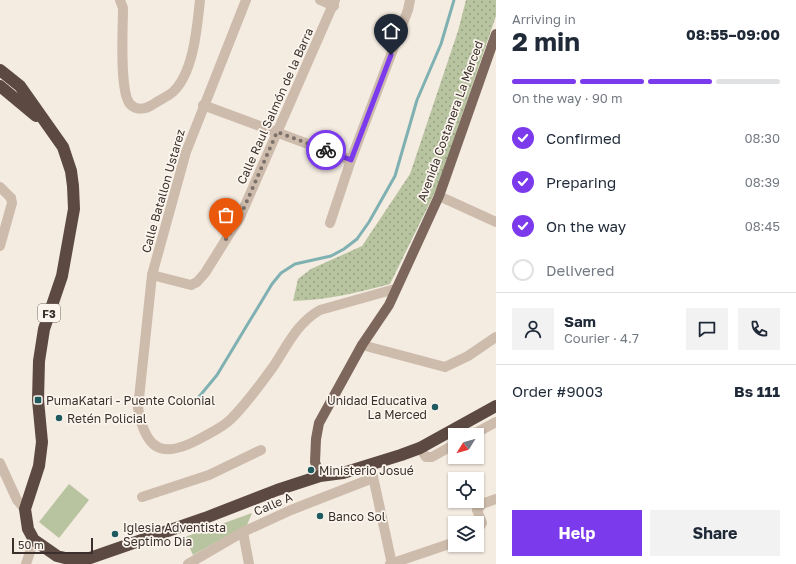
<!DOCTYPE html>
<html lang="en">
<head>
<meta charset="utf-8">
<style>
  :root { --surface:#fff; --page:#f2f2f3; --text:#1f2937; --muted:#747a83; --line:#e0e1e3; --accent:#7c3aed }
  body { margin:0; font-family:"Golos Text",sans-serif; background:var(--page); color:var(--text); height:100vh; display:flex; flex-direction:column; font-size:15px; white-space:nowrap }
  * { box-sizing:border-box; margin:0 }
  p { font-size:13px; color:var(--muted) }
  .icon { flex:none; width:22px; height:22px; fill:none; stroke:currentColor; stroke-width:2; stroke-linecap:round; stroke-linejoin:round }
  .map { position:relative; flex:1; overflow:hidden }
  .side { display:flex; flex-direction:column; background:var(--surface); width:300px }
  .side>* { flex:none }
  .needle { width:26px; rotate:233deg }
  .fabs { position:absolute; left:448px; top:428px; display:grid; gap:8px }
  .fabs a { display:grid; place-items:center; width:36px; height:36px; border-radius:0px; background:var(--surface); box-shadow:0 1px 3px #0004; font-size:20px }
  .scale { position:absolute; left:12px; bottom:10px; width:81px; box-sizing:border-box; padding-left:4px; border:2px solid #3b302b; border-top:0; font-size:11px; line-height:14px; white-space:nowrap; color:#3b302b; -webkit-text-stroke:3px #fbf5ee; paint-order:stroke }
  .pin { position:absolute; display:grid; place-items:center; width:34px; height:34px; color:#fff; margin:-41px -17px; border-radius:50% 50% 50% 0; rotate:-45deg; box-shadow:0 0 4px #0007 }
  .pin .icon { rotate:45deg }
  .courier { position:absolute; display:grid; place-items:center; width:40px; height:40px; margin:-20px; border:3px solid #7c3aed; border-radius:50%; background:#fff; color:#222; box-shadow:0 1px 5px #0007 }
  .summary em { font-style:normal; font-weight:700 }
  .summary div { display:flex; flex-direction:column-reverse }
  .summary { display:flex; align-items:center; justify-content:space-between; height:68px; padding:0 16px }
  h1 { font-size:26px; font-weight:700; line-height:30px }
  .bar { display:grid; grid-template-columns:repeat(4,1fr); gap:6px 4px; align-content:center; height:48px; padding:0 16px }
  .bar i { height:5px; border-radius:3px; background:var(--line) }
  .bar .current { background:var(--accent) }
  .bar p { grid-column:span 4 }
  .line { display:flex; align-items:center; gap:10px; padding:0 16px; border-top:1px solid var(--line) }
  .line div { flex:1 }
  .round { display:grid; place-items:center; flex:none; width:42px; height:42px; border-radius:0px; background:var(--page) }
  ol { padding:0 16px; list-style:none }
  li { display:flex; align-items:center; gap:12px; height:44px }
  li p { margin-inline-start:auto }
  li .icon { padding:4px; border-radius:50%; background:var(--accent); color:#fff; stroke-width:4 }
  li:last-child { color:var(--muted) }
  li i { width:22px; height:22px; border:2px solid var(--line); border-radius:50% }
  .cta { display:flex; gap:8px; margin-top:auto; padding:8px 16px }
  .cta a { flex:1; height:46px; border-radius:0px; background:var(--accent); color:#fff; font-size:16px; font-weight:700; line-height:46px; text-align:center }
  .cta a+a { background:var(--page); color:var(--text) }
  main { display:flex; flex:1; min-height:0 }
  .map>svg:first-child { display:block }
</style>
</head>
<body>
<main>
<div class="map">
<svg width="496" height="564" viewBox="0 0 496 564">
  <defs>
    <pattern id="grass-dots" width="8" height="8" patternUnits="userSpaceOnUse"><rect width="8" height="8" fill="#b8c4a0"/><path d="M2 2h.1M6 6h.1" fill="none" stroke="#97a083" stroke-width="1.8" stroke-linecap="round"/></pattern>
  </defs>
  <rect width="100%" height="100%" fill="#f4ebe1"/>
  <path fill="url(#grass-dots)" d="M466 0H496V16L437 188 390 284C357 293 327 300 293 301L298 279 311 269 362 246 410 174 458 31Z"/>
  <g fill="#b8c4a0">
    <polygon points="69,484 89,500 59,538 39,522"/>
    <polygon points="252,513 247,525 193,555 185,537"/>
  </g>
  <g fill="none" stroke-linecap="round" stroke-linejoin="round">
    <polyline stroke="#7fb0b2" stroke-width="3" points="198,398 217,375 272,284 281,273 295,264 331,256 344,249 357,239 369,222 395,176 417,100 441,44 454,0"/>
    <g stroke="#cdbbac" stroke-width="10">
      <path d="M120 0 123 8C123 27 119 91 130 104 136 111 146 109 152 105 159 100 167 97 173 92 194 72 197 27 200 0"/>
      <path d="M246 0 186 152 152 275 138 408C146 453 164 459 203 437 212 432 223 427 231 419 246 404 260 385 273 367 287 346 297 323 320 310L395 289"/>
      <polyline points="320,0 334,6"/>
      <polyline points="203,105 351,160"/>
      <polyline points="0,187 11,198"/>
      <polyline points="439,196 496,222"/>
      <polyline points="330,223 351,160 408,10 410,0"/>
      <polyline points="0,246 12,203 11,198"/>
      <polyline points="152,275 191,285 197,282 205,273 240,217 335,0"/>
      <polyline points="362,345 445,367 468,356 496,337"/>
      <polyline points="472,435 496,422"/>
      <polyline points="420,448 426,457 432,457 455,444"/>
      <polyline points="0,463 17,500 25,509"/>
      <polyline points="372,472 392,564"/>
      <polyline points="142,497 209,475 261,450"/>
      <polyline points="477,531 482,523 477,510 482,504 496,499"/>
      <polyline points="243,532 249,564"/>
      <polyline points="26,564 34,540"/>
      <polyline points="188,564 243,532 291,510 373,478"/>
      <polyline points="390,564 455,542"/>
    </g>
    <polyline stroke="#7d675c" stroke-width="10" points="320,476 315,462 316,439 319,423 362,345 389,305 439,196 496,34"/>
    <g stroke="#5c4a42" stroke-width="12">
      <polyline points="0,70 20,86 63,147 71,171 73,186 74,209 62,276 44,329 39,361 38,400 42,442 39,466 25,509 28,529 34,540 57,556 73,560 90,558 205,518 277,490 320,476 343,473 401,455 420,448 496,406"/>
      <polyline points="0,86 36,116"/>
    </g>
  </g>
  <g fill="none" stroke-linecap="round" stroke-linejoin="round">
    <polyline stroke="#7c716b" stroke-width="4" stroke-dasharray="0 7.2" points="226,239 240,217 277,132 326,150"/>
    <polyline stroke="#7c3aed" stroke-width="5" points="326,150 351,160 391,55"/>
  </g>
  <g fill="#1f5a5e" stroke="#fbf5ee" stroke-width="1.5">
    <rect x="34" y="396" width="8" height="8" rx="2"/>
    <circle cx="435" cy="407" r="4"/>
    <circle cx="59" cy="418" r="4"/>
    <circle cx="311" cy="470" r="4"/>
    <circle cx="320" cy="516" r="4"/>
    <circle cx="115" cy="534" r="4"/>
  </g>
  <g text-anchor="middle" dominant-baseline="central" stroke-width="3.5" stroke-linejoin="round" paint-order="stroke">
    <rect fill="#fbf5ee" stroke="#756b66" stroke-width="1" x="38" y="304" width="22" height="18" rx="3"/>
    <g font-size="11" font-weight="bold" fill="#3b302b">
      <text x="49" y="313">F3</text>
    </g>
    <g font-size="12" fill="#3b302b" stroke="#fbf5ee">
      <text transform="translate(275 106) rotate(-66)">Calle Raul Salmón de la Barra</text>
      <text transform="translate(450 121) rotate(-70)">Avenida Costanera La Merced</text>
      <text transform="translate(163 191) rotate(-74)">Calle Batallon Ustarez</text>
      <text transform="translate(273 504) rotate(-23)">Calle A</text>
    </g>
    <g font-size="12" fill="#3b302b" stroke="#fbf5ee" text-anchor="start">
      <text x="46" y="400">PumaKatari - Puente Colonial</text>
      <text x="427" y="400" text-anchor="end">Unidad Educativa<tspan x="427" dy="14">La Merced</tspan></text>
      <text x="67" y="418">Retén Policial</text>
      <text x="319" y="470">Ministerio Josué</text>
      <text x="328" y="516">Banco Sol</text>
      <text x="123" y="527">Iglesia Adventista<tspan x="123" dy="14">Septimo Dia</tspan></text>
    </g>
  </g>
</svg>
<div class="fabs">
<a><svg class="needle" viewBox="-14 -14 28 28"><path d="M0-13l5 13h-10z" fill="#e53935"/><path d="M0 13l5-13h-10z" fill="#747a83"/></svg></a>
<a><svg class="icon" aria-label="locate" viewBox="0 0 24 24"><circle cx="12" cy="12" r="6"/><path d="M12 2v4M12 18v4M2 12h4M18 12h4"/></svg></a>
<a><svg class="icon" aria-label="layers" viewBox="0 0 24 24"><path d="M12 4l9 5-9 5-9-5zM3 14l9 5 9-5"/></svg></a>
</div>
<div class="scale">50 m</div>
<div class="pin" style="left:226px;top:239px;background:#ea580c"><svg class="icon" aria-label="bag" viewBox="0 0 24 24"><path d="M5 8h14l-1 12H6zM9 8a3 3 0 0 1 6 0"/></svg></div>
<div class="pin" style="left:391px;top:55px;background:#1f2937"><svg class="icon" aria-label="home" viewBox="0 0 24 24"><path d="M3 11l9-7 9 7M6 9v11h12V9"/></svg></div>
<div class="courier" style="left:326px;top:150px"><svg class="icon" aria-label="bike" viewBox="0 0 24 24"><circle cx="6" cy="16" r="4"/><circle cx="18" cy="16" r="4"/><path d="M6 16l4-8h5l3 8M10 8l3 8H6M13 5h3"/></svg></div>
</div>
<section class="side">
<div class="summary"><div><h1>2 min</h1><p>Arriving in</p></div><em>08:55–09:00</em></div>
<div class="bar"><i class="current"></i><i class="current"></i><i class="current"></i><i></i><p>On the way · 90 m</p></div>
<ol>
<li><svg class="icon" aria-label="check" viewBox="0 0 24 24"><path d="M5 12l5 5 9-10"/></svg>Confirmed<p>08:30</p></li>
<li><svg class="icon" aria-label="check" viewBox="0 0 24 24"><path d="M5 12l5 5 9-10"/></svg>Preparing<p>08:39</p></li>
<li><svg class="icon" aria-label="check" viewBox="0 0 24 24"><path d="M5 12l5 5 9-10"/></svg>On the way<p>08:45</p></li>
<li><i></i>Delivered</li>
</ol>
<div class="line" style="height:72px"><a class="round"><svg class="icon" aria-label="person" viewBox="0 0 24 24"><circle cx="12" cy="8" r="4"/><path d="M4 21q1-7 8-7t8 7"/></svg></a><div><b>Sam</b><p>Courier · 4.7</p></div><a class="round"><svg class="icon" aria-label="chat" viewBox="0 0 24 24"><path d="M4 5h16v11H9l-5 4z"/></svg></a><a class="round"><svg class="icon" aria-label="phone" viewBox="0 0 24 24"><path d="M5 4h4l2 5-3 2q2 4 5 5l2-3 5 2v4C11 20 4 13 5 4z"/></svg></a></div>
<div class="line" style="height:52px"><div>Order #9003</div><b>Bs 111</b></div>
<div class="cta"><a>Help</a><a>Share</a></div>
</section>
</main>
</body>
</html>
